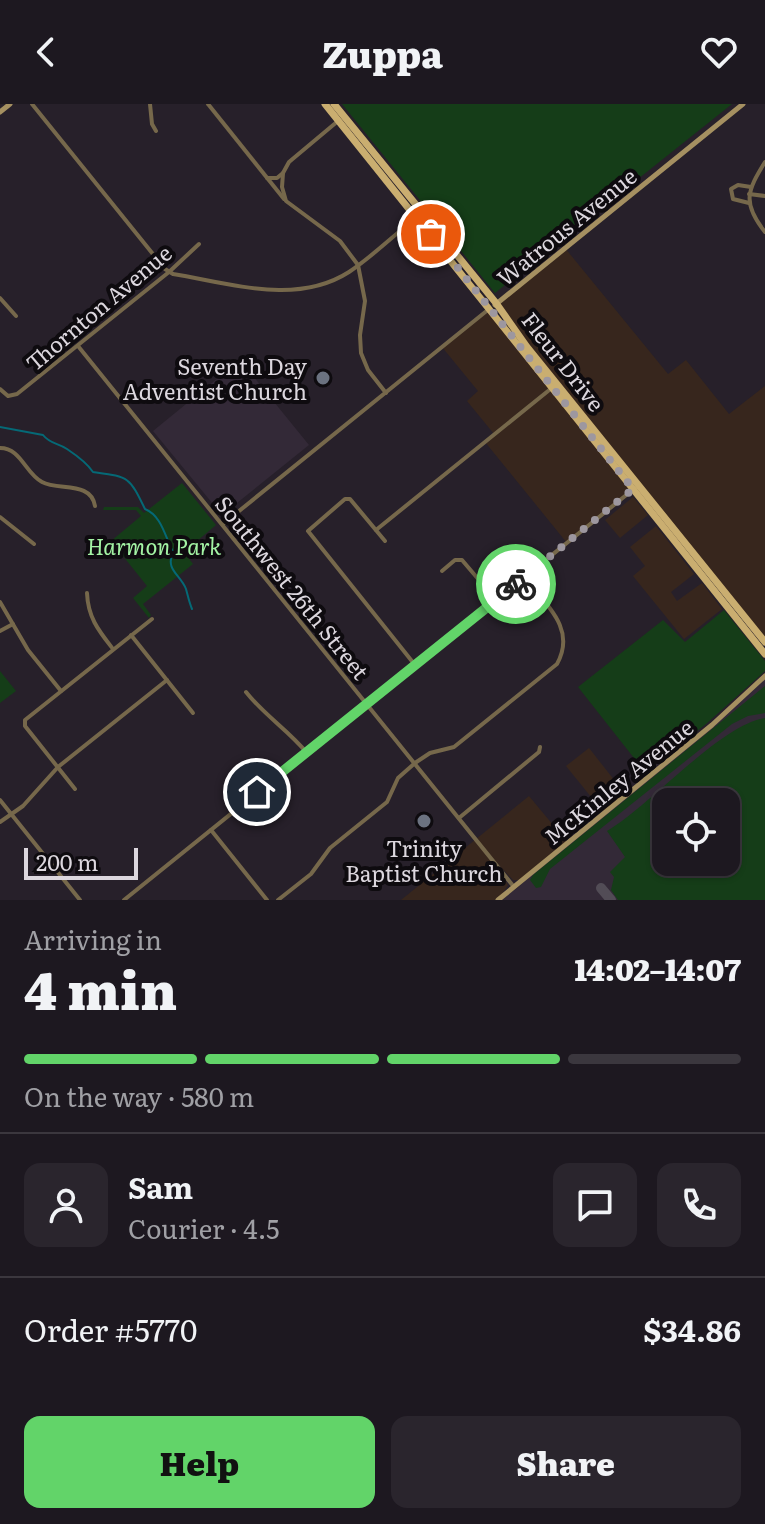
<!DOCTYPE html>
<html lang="en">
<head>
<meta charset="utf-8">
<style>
  :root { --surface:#1d1820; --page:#2a252d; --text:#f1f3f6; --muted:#a0a0a5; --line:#3b373e; --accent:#62d469 }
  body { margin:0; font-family:Literata,serif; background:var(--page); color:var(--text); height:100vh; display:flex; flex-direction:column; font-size:30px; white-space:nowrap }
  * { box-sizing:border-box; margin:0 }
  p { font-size:26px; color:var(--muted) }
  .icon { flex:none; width:44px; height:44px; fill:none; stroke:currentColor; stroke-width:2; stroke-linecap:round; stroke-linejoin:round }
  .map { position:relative; height:796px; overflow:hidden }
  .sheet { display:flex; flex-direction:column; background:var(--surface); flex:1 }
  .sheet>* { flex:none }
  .controls { position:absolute; left:652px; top:684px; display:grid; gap:16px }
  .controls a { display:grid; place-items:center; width:88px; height:88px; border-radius:16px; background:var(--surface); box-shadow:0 2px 6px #0004,0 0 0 2px var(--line); font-size:40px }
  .scale { position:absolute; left:24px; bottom:20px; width:114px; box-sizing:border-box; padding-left:8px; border:4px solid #dcd7de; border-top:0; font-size:22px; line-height:28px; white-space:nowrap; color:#dcd7de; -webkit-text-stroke:6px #0e0b0f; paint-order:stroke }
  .pin { position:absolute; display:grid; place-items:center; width:68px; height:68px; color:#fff; margin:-34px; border:4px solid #fff; border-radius:50%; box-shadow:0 2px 8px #0007 }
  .courier { position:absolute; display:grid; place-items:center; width:80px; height:80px; margin:-40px; border:6px solid #62d469; border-radius:50%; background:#fff; color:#222; box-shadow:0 2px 10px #0007 }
  .headline em { font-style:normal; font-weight:800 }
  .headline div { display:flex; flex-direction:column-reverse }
  .headline { display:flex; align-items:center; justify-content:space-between; height:136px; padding:0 24px }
  h1 { font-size:52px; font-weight:800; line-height:60px }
  .bar { display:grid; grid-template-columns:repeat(4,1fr); gap:12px 8px; align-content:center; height:96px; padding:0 24px }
  .bar i { height:10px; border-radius:6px; background:var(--line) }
  .bar .selected { background:var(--accent) }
  .bar p { grid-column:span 4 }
  .line { display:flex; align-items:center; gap:20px; padding:0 24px; border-top:2px solid var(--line) }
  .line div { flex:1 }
  .round { display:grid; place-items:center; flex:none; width:84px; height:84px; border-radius:16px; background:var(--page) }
  .action { display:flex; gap:16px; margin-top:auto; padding:16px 24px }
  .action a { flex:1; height:92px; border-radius:16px; background:var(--accent); color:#111; font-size:32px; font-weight:800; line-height:92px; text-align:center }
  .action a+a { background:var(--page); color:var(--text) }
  header { display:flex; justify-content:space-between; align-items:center; height:104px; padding:0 24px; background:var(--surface); font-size:36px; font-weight:800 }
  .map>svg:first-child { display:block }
</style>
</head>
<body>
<header><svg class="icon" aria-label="back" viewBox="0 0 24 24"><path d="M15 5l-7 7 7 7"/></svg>Zuppa<svg class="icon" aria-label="heart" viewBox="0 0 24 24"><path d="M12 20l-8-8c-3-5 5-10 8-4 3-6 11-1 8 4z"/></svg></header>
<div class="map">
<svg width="765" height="796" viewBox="0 0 765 796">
  <rect width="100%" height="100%" fill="#27202a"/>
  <g fill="#37261d">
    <polygon points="565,144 668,270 686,256 729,310 765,282 765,538 496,199"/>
    <polygon points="489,205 633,385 567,439 485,338 494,330 467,297 478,287 442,243"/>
    <polygon points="633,393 648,411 620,434 605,416"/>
    <polygon points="656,422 694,470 671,488 677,497 702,479 722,505 684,535 633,472 645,462 630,443"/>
    <polygon points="589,644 626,691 604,709 566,662"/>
    <polygon points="529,692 568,739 523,776 513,776 492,754 508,781 498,796 401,796"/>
  </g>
  <g fill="#332937" fill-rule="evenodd">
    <polygon points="240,256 309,341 222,411 153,327"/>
    <path d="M765 575V796H498L516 785 568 739ZM666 698H726V758H666Z"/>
  </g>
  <g fill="#153d18" fill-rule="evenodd">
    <polygon points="342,0 732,0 495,189"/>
    <polygon points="182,379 216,421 184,448 193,460 143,500 151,511 149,514 133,494 147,482 111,437 141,412 136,406 103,406 104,403 138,403 144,409"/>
    <polygon points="724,506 765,557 765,567 706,620 645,668 578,583 663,516 685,538"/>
    <polygon points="0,567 16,587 0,599"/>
    <polygon points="765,582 765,609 748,612 732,620 550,765 541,783 536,784 530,776 533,771"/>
    <path d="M765 614V796H618L611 786 614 773 610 768 625 753 607 727C651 701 721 620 765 614ZM726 698V758H666V698Z"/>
  </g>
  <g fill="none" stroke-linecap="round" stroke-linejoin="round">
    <path stroke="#056976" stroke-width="2" d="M0 323 43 331C50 340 58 339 67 345 76 351 87 359 93 368 129 373 129 372 145 405 162 412 165 433 173 448 165 466 180 470 186 485 188 492 189 498 192 505"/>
    <polyline stroke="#524c56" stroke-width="10" points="601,784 611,796"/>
    <g stroke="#76684b" stroke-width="4">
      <path d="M32 0 165 165 173 170C230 179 296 202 349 168 373 152 394 131 417 113"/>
      <polyline points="150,0 152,20 156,27"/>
      <polyline points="208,0 284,95"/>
      <polyline points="338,17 289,58 283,69 282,83 286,97 340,137 358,161 365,197 360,231 361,249 368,266 386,289"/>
      <path d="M765 58C747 87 742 99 765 128"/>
      <polyline points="267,74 277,74 283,69"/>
      <polyline points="749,90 765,92"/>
      <polyline points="749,99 733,95 731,85 738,81 751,83"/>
      <polyline points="0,194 16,212"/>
      <polyline points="78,242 514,783"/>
      <polyline points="0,285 8,292 17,290 169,168 199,140"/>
      <path d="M0 344C21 344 25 369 42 378 59 387 91 377 95 402"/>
      <polyline points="0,413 34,440"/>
      <polyline points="223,420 489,205"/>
      <polyline points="376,426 553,283"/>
      <polyline points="385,437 350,395 345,395 308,427 415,561"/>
      <polyline points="442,467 455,456 462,456 496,496"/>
      <path d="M87 489C88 514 99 527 113 545"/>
      <polyline points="0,498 28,546 61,587"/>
      <polyline points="0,527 13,520"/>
      <polyline points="131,531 193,609"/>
      <path d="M246 588C264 611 288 626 307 649"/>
      <polyline points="75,685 25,622 25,616 152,515"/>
      <polyline points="0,696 80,796"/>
      <polyline points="459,714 539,648 540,643"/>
      <polyline points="0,718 23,702 58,663 167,576"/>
      <polyline points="211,726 267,796"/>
      <polyline points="124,796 635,384"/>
      <path d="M278 796 311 770 330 744 387 698 398 674 415 659 430 649 454 643 557 560C577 524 545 500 524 473"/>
    </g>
    <g stroke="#a59061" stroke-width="5">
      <polyline points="0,8 10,0"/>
      <polyline points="495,201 743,0"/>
      <polyline points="498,796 712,621 765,572"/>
    </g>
    <g stroke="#caae70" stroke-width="7">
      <polyline points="325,0 765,550"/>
      <polyline points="334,0 496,199 527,243 765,538"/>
    </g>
  </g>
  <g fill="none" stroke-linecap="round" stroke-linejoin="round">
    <polyline stroke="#9d979f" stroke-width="8" stroke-dasharray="0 14.4" points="431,130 633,385 516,480"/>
    <polyline stroke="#62d469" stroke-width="10" points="257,688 516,480"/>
  </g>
  <g fill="#6b7280" stroke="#0e0b0f" stroke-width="3">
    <circle cx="323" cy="274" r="8"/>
    <circle cx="424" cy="717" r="8"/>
  </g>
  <g text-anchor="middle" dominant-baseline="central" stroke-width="8" stroke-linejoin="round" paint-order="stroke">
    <g font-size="22" fill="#dcd7de" stroke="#0e0b0f">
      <text transform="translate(566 122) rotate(-39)">Watrous Avenue</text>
      <text transform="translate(98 203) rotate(-40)">Thornton Avenue</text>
      <text transform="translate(564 257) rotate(52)">Fleur Drive</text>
      <text transform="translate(293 483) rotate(51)">Southwest 26th Street</text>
      <text transform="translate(618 677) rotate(-39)">McKinley Avenue</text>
    </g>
    <g font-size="22" fill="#dcd7de" stroke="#0e0b0f" text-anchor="end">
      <text x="307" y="261">Seventh Day<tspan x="307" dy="25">Adventist Church</tspan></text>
      <text x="424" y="743" text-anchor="middle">Trinity<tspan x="424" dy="25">Baptist Church</tspan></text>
    </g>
    <g font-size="22" font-style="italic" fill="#a4f4a5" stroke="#0e0b0f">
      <text x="154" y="441">Harmon Park</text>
    </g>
  </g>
</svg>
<div class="controls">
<a><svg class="icon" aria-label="locate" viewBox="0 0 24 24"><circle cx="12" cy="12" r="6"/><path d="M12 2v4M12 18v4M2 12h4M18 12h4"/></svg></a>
</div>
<div class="scale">200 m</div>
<div class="pin" style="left:431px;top:130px;background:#ea580c"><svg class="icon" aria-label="bag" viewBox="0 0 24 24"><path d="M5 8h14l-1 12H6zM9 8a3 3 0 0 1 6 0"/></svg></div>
<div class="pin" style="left:257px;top:688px;background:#1f2937"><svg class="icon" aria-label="home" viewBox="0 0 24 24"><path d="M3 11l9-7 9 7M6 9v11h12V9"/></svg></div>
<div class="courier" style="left:516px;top:480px"><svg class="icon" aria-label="bike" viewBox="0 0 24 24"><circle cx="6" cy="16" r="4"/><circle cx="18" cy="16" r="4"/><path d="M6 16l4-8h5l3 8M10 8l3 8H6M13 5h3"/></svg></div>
</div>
<section class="sheet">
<div class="headline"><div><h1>4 min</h1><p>Arriving in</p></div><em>14:02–14:07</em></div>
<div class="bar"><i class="selected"></i><i class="selected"></i><i class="selected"></i><i></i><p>On the way · 580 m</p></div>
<div class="line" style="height:144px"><a class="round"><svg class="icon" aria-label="person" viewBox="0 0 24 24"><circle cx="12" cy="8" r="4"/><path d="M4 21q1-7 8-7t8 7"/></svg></a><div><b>Sam</b><p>Courier · 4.5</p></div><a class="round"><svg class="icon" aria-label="chat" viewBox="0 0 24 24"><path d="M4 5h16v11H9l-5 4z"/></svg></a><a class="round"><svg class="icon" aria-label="phone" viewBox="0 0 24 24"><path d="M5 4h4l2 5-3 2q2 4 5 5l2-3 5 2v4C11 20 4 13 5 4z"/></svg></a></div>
<div class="line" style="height:104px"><div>Order #5770</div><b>$34.86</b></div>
<div class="action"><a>Help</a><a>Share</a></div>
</section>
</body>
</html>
